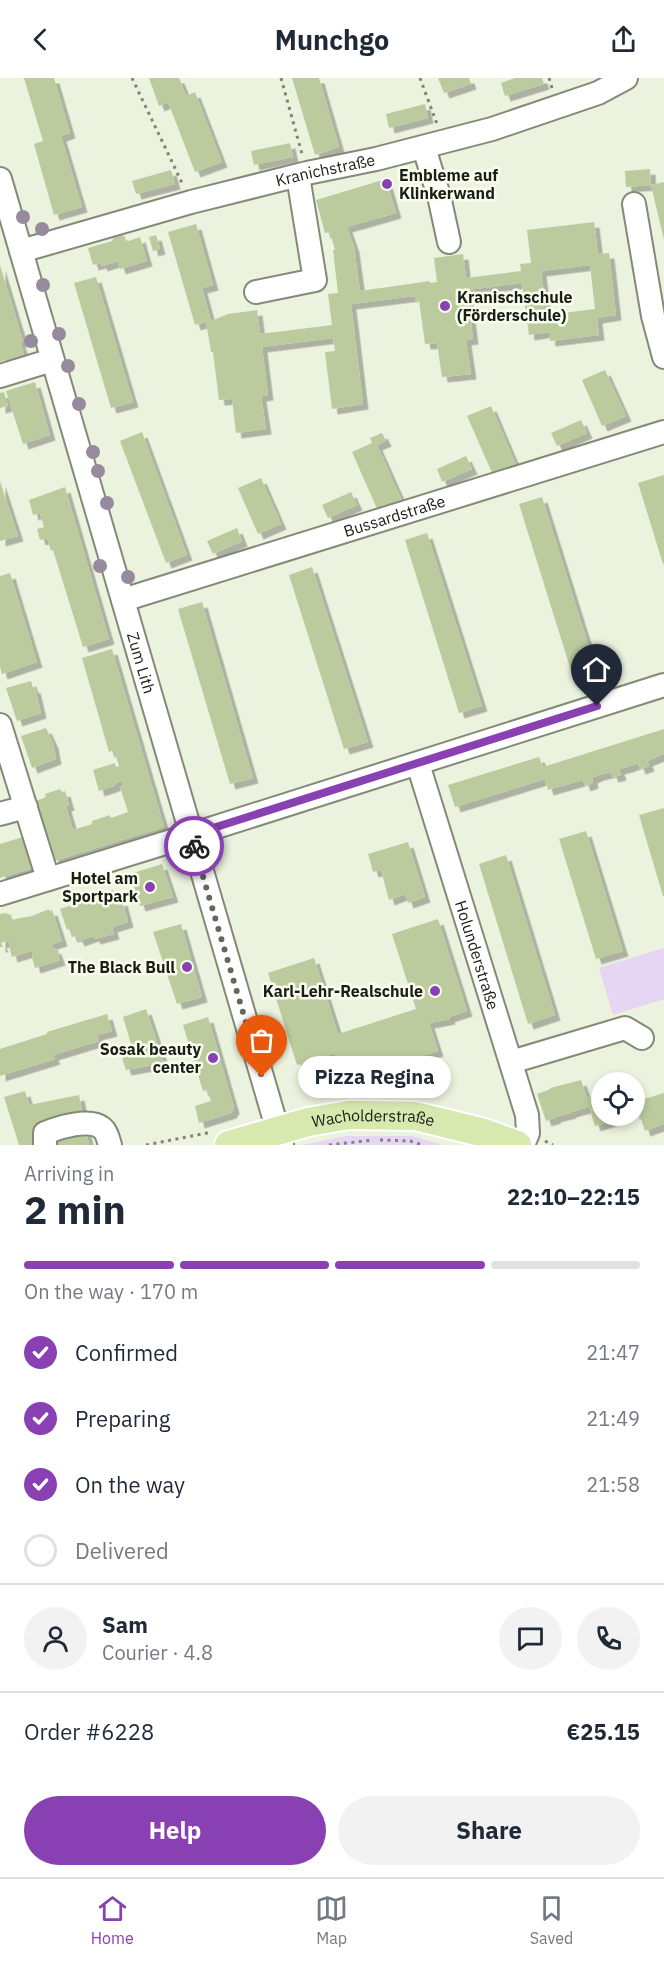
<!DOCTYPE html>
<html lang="en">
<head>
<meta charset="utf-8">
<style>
  :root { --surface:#fff; --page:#f2f2f3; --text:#1f2937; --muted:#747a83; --line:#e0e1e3; --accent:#8840b3 }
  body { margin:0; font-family:"IBM Plex Sans",sans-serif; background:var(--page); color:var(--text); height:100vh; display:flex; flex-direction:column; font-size:22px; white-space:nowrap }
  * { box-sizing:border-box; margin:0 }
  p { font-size:20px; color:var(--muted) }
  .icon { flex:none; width:33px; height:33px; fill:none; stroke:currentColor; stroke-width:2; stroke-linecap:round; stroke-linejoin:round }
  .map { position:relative; height:1067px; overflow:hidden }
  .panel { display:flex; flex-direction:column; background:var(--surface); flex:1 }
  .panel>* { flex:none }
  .controls { position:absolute; left:591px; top:994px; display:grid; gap:12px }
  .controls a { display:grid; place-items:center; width:54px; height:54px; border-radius:50%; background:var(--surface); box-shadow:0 3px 9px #0003; font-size:30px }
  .pin { position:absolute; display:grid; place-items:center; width:51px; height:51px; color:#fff; margin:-62px -26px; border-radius:50% 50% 50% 0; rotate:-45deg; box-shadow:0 0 6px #0007 }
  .pin .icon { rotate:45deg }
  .courier { position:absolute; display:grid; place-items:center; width:60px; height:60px; margin:-30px; border:4px solid #8840b3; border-radius:50%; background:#fff; color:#222; box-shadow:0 2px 8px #0007 }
  .bubble { position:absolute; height:42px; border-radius:21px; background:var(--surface); box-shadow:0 3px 9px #0003; font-size:20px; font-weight:700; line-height:42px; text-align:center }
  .summary em { font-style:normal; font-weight:700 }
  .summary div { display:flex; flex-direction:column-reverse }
  .summary { display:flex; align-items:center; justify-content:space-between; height:102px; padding:0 24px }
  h1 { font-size:39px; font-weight:700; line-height:45px }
  .bar { display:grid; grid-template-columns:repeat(4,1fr); gap:9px 6px; align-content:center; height:72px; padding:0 24px }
  .bar i { height:8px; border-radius:4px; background:var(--line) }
  .bar .selected { background:var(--accent) }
  .bar p { grid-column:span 4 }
  .line { display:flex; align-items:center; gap:15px; padding:0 24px; border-top:2px solid var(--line) }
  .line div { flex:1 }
  .round { display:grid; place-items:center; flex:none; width:63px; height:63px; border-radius:32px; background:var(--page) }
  ol { padding:0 24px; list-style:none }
  li { display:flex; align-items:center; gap:18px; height:66px }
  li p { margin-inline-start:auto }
  li .icon { padding:6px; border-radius:50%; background:var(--accent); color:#fff; stroke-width:4 }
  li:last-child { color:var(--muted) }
  li i { width:33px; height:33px; border:3px solid var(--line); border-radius:50% }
  .button { display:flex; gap:12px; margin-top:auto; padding:12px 24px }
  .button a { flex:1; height:69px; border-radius:36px; background:var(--accent); color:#fff; font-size:24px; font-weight:700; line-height:69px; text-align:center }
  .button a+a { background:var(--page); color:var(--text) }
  header { display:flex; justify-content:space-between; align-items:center; height:78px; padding:0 24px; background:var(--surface); font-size:27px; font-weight:700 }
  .menu { display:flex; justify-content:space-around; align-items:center; height:84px; border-top:2px solid var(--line); background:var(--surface); font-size:16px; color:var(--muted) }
  .menu a { display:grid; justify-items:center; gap:3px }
  .menu .selected { color:var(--accent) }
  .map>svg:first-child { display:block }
</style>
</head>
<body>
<header><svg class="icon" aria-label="back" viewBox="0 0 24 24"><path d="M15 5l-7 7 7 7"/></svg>Munchgo<svg class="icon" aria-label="share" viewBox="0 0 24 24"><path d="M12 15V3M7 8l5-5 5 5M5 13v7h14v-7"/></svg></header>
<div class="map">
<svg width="664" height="1067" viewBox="0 0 664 1067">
  <defs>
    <filter id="shadow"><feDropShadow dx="5.5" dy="5.5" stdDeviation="0" flood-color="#0004"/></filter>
  </defs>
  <rect width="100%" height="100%" fill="#ebf2dd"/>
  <g fill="#e6d5f3">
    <polygon points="664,870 664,921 613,937 599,890"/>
    <polygon points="346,1058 412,1058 443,1067 303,1067"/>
  </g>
  <g fill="#bccb9e" fill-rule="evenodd" filter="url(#shadow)">
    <polygon points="24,0 54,0 70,55 61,58 82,129 54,137 34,66 43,63"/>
    <polygon points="149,0 179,0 186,18 195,14 222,84 195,94 168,24 159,28"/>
    <polygon points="292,0 319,0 339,69 315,77"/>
    <polygon points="438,0 469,0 471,6 444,15"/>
    <polygon points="515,0 542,0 544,6 505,18 501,5"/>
    <polygon points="425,26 428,40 389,50 386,36"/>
    <polygon points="290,65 293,79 254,87 251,73"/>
    <polygon points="650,91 651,107 664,104 664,162 651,107 626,109 625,93"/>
    <polygon points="171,92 175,106 136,116 132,103"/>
    <path d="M386 101 396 135 347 149 354 169 360 213 430 203V205L437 204 434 180 463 176 466 200 521 193 520 186 531 185 527 152 594 144 598 176 609 175 616 237 597 240 599 257 550 263 549 254 529 257 522 205 467 212 473 261 466 262 471 296 442 299 437 265 425 266 419 222 415 223V218L351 226 363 326 332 331 325 274 335 273 333 260 262 269 268 317 261 318 266 351 236 355 232 321 219 322 213 274H211L206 244 195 247 168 154 196 146 213 207 202 210 211 243 228 236 257 232 260 256 332 247 328 216 338 215 333 172H335L330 154 325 155 316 122ZM590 187 595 231 547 237 541 193Z"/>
    <polygon points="122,157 125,159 126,164 140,159 147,183 120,191 118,183 102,188 101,185 93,187 88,170 112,163 114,159"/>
    <polygon points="156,157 160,171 153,173 149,159"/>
    <polygon points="0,187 23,263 20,264 24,276 0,284"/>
    <polygon points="96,199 133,324 111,330 74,205"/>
    <polygon points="605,292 626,338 602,348 582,302"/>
    <polygon points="35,304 50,357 23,366 6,313"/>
    <polygon points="4,314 8,328 0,330 0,315"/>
    <polygon points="491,328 516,387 493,397 467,338"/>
    <polygon points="581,342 587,355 557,368 551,355"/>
    <polygon points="142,354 187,477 166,485 120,363"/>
    <polygon points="382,355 386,363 377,367 402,423 378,433 352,374 372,365 370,360"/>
    <polygon points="466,378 472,391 442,404 437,391"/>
    <polygon points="664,397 664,486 663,486 638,405"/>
    <polygon points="261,400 281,446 258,456 238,410"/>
    <polygon points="0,403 18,458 0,463"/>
    <polygon points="65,409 109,561 83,569 53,472 51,473 47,460 40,462 37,451 44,449 40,435 33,437 29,422"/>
    <polygon points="351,414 357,427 328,440 322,427"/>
    <polygon points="542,419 596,592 573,599 519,426"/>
    <polygon points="237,450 242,463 213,476 207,463"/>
    <polygon points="427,455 482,628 459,635 405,462"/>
    <polygon points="312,489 368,664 344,671 289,497"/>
    <polygon points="10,495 37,584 2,596 0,589 0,498"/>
    <polygon points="202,524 253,700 230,706 178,531"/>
    <polygon points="112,571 164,749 54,783 36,723 46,719 45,716 60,711 62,714 65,713 69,727 66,728 73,752 92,746 92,743 110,737 111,740 128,734 120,709 123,708 122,704 119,703 114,708 99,713 93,692 115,685 116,689 119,688 114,672 109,674 82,580"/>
    <polygon points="31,603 33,610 35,609 41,635 17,643 6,610"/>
    <polygon points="46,650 53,665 56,681 32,690 21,658"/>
    <polygon points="664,651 664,676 647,683 649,688 640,691 638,685 627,689 619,691 621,697 613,699 611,694 599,697 592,700 593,705 585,708 583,702 548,712 545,701 455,729 448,707 539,679 543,689"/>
    <polygon points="664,730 664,818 663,818 639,737"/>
    <polygon points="586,753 623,873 596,881 559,761"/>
    <polygon points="23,759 33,790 0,800 0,766"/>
    <polygon points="408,764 425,819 408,825 405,816 389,822 381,792 373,794 368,776"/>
    <polygon points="506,777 555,937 528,946 479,786"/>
    <polygon points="162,786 173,819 140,828 130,796"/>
    <polygon points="113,812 117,824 122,822 128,844 112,849 114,856 95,861 94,858 79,863 77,858 72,859 69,851 67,852 60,831 78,825 78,823"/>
    <polygon points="49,831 49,833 52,832 62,863 52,866 53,870 56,871 60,882 35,890 32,879 33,876 32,873 12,879 9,868 10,864 6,863 1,865 3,869 0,869 0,836 5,835 11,837 13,844 16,843 15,841 32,838"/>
    <polygon points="438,841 467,933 449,939 450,941 429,945 438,973 343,1002 335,975 326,978 326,980 316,983 315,981 297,987 268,895 314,880 338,956 416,931 392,856"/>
    <polygon points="181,846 202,919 177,926 153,854"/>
    <polygon points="146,931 164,985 126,992 122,980 134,976 123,939"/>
    <polygon points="107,936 112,953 97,957 99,963 53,977 55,981 0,998 0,971 47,956 47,954"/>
    <polygon points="208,939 234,1030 231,1035 199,1045 195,1028 211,1023 208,1012 203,1013 183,947"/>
    <polygon points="581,1002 587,1020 602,1014 602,1038 620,1038 620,1040 595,1048 589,1029 571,1034 571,1035 555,1039 556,1040 546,1043 537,1016 551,1011 550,1010"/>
    <polygon points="25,1013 29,1027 79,1017 89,1067 19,1067 4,1019"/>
    <polygon points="664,1015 664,1046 645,1053 639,1035 634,1036 634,1024"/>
  </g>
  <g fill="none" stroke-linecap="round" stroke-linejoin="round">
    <g stroke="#838a77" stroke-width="26">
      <g id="minor">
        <polyline points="424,70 439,118 449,164"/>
        <path id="s1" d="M0 101 282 1067"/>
        <polyline points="634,126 653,238 664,279"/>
        <path id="s2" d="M21 173 191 124 307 95 376 81 492 51 598 15 626 0"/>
        <polyline points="256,214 315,202 298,98"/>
        <polyline points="0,298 52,282"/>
        <path id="s3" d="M123 522 664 354"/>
        <polyline points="0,647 48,801"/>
        <path id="s4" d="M418 686 527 1037 528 1055 523 1067"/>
        <polyline points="0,736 26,729"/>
        <polyline points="0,816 191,757 664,607"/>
        <polyline points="511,984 625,950 642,960"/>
        <path d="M45 1067V1055C59 1049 90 1040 102 1050 107 1054 108 1061 110 1067"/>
      </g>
    </g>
    <g stroke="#fff" stroke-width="32">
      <g id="major">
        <path id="s5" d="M229 1067 308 1044 349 1037 415 1038 481 1054 517 1067"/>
      </g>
    </g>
    <g stroke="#808476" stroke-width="3" stroke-dasharray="3 4.5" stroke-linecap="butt">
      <polyline points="132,0 183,107"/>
      <polyline points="281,0 302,76"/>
      <polyline points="420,0 437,46"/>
      <polyline points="549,0 552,10"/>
      <polyline points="380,1062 410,1063 423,1067"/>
      <polyline points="545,1063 553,1067"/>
      <polyline points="146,1067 212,1054"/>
      <polyline points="329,1067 373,1062"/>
    </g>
    <use href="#minor" stroke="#fff" stroke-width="22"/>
    <use href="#major" stroke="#d7e9af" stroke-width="28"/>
  </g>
  <g fill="#988a9d">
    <circle cx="23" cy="139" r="7"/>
    <circle cx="42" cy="151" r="7"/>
    <circle cx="43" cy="207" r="7"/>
    <circle cx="59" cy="256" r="7"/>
    <circle cx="31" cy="263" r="7"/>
    <circle cx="68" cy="288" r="7"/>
    <circle cx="79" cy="326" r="7"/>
    <circle cx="93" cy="374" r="7"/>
    <circle cx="98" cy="393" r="7"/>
    <circle cx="107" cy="425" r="7"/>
    <circle cx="100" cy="488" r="7"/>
    <circle cx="128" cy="499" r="7"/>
  </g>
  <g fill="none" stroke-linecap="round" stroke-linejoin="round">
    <polyline stroke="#64685c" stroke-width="6" stroke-dasharray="0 10.8" points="194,768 262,999"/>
    <polyline stroke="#8840b3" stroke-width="8" points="194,768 191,757 597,628"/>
  </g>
  <g fill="#8840b3" stroke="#f9ffee" stroke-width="2">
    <circle cx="387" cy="106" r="6"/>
    <circle cx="445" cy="228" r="6"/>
    <circle cx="150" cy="809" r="6"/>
    <circle cx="187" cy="889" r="6"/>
    <circle cx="435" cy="913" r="6"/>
    <circle cx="213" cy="980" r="6"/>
  </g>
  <g text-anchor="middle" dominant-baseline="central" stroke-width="5" stroke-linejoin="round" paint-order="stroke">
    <g font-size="16" fill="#1b1e16" stroke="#f9ffee">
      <text stroke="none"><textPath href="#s2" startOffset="315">Kranichstraße</textPath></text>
      <text stroke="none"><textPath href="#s3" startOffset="284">Bussardstraße</textPath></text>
      <text stroke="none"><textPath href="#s1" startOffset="504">Zum Lith</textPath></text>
      <text stroke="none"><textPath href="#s4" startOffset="200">Holunderstraße</textPath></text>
      <text stroke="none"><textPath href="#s5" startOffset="148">Wacholderstraße</textPath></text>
    </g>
    <g font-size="16" font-weight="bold" fill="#1b1e16" stroke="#f9ffee" text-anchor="end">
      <text x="399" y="97" text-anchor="start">Embleme auf<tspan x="399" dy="18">Klinkerwand</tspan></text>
      <text x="457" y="219" text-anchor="start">Kranischschule<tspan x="457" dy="18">(Förderschule)</tspan></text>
      <text x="138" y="800">Hotel am<tspan x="138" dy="18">Sportpark</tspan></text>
      <text x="175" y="889">The Black Bull</text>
      <text x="423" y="913">Karl-Lehr-Realschule</text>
      <text x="201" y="971">Sosak beauty<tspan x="201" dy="18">center</tspan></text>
    </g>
  </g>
</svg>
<div class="controls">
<a><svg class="icon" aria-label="locate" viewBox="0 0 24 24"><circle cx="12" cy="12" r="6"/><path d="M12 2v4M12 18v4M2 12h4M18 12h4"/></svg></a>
</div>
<div class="pin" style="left:262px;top:999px;background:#ea580c"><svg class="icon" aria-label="bag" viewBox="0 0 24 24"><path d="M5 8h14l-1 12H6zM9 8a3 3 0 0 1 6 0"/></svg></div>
<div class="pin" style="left:597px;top:628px;background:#1f2937"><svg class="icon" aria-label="home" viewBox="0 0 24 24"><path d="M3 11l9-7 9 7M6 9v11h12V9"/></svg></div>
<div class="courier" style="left:194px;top:768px"><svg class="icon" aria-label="bike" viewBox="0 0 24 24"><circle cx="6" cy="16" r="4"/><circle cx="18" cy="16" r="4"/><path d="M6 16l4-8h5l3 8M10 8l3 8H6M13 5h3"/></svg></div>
<div class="bubble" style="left:298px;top:978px;width:153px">Pizza Regina</div>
</div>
<section class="panel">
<div class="summary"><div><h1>2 min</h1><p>Arriving in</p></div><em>22:10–22:15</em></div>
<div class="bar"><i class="selected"></i><i class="selected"></i><i class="selected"></i><i></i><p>On the way · 170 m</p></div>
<ol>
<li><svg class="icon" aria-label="check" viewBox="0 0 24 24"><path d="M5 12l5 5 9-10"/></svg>Confirmed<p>21:47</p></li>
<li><svg class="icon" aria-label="check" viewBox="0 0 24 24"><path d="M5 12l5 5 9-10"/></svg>Preparing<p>21:49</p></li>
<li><svg class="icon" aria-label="check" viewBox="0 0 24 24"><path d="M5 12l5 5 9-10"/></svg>On the way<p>21:58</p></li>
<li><i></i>Delivered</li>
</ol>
<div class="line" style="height:108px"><a class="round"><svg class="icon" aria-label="person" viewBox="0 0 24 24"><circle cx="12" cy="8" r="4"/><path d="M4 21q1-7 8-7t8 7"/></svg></a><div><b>Sam</b><p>Courier · 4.8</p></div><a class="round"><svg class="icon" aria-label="chat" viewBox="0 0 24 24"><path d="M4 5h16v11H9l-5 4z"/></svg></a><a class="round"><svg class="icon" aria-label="phone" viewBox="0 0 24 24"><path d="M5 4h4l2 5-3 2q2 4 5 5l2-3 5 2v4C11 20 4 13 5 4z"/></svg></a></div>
<div class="line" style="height:78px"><div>Order #6228</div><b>€25.15</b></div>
<div class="button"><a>Help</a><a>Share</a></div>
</section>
<nav class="menu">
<a class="selected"><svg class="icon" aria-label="home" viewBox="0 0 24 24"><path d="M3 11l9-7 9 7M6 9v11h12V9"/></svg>Home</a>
<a><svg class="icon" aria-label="map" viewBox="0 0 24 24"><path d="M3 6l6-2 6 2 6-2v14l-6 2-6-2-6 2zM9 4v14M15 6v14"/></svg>Map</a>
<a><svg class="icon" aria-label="saved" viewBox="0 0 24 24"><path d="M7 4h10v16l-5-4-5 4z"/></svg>Saved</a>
</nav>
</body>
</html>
